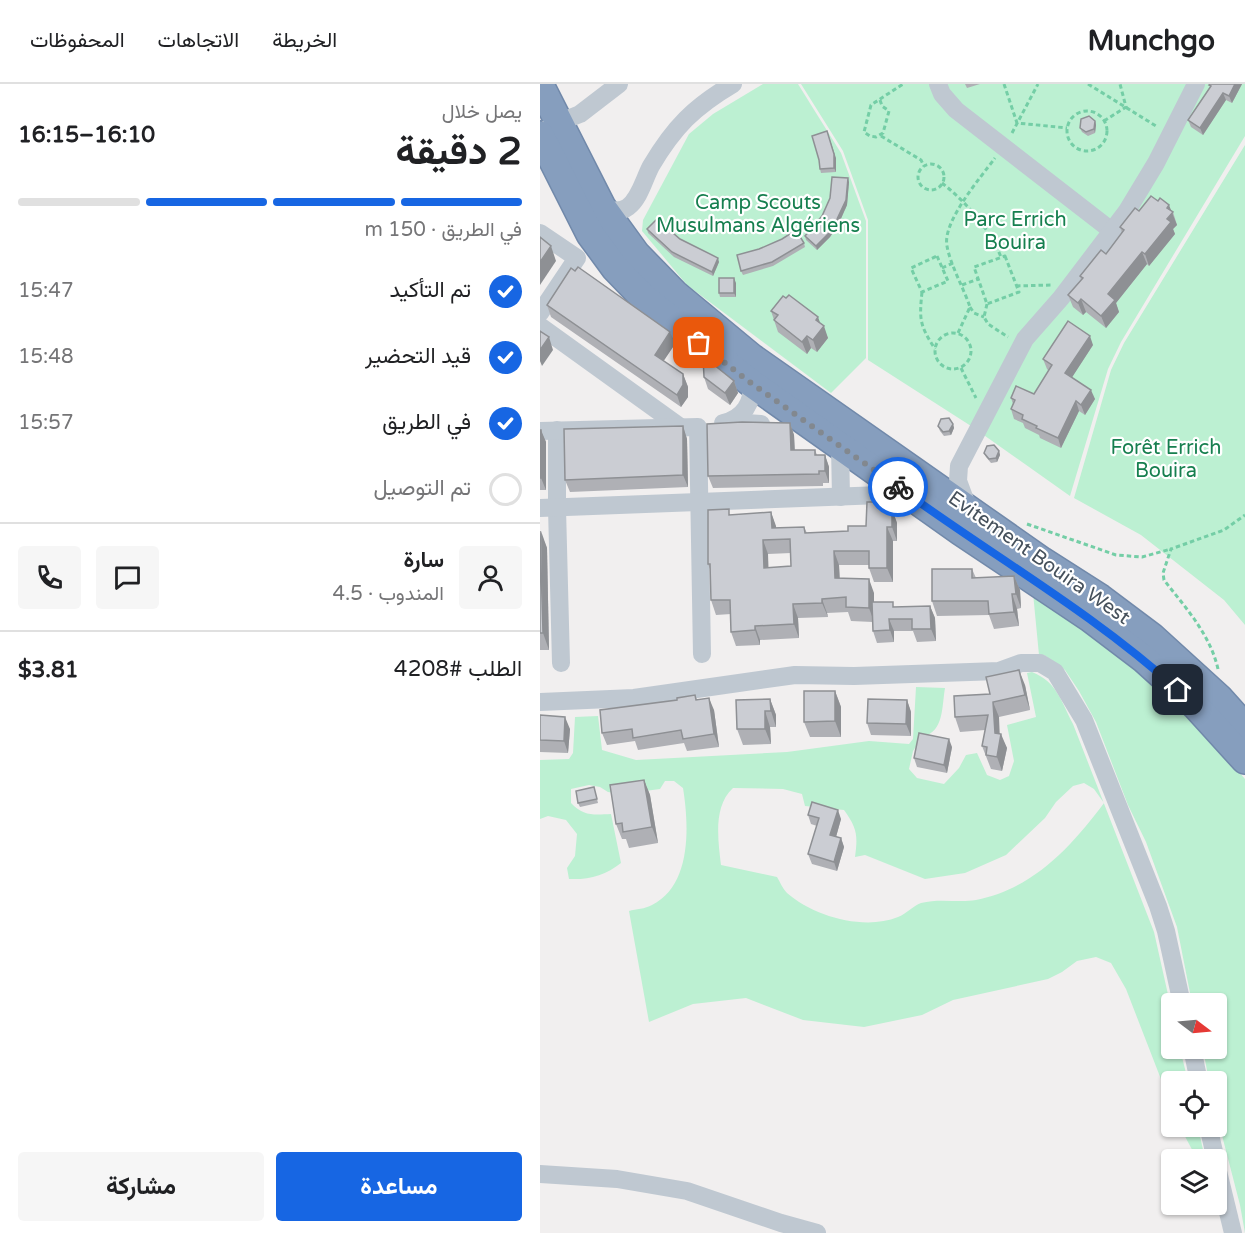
<!DOCTYPE html>
<html lang="ar">
<head>
<meta charset="utf-8">
<style>
  :root { --surface:#fff; --page:#f6f6f6; --text:#202124; --muted:#757577; --line:#e0e0e0; --accent:#1766e3 }
  body { margin:0; font-family:"Varela Round",Vazirmatn,sans-serif; background:var(--page); color:var(--text); direction:rtl; height:100vh; display:flex; flex-direction:column; font-size:22px; white-space:nowrap }
  * { box-sizing:border-box; margin:0 }
  p { font-size:20px; color:var(--muted) }
  .icon { flex:none; width:33px; height:33px; fill:none; stroke:currentColor; stroke-width:2; stroke-linecap:round; stroke-linejoin:round }
  .map { position:relative; flex:1; overflow:hidden; direction:ltr }
  .drawer { display:flex; flex-direction:column; background:var(--surface); width:540px }
  .drawer>* { flex:none }
  .needle { width:39px; rotate:106deg }
  .tools { position:absolute; left:621px; top:909px; display:grid; gap:12px }
  .tools a { display:grid; place-items:center; width:66px; height:66px; border-radius:6px; background:var(--surface); box-shadow:0 2px 4px #0004; font-size:30px }
  .pin { position:absolute; display:grid; place-items:center; width:51px; height:51px; color:#fff; margin:-26px; border-radius:12px; box-shadow:0 3px 9px #0006 }
  .courier { position:absolute; display:grid; place-items:center; width:60px; height:60px; margin:-30px; border:4px solid #1766e3; border-radius:50%; background:#fff; color:#222; box-shadow:0 2px 8px #0007 }
  .head em { font-style:normal; font-weight:700 }
  .head div { display:flex; flex-direction:column-reverse }
  .head { display:flex; align-items:center; justify-content:space-between; height:102px; padding:0 18px }
  h1 { font-size:39px; font-weight:700; line-height:45px }
  .bar { display:grid; grid-template-columns:repeat(4,1fr); gap:9px 6px; align-content:center; height:72px; padding:0 18px }
  .bar i { height:8px; border-radius:4px; background:var(--line) }
  .bar .on { background:var(--accent) }
  .bar p { grid-column:span 4 }
  .line { display:flex; align-items:center; gap:15px; padding:0 18px; border-top:2px solid var(--line) }
  .line div { flex:1 }
  .round { display:grid; place-items:center; flex:none; width:63px; height:63px; border-radius:6px; background:var(--page) }
  ol { padding:0 18px; list-style:none }
  li { display:flex; align-items:center; gap:18px; height:66px }
  li p { margin-inline-start:auto }
  li .icon { padding:6px; border-radius:50%; background:var(--accent); color:#fff; stroke-width:4 }
  li:last-child { color:var(--muted) }
  li i { width:33px; height:33px; border:3px solid var(--line); border-radius:50% }
  .action { display:flex; gap:12px; margin-top:auto; padding:12px 18px }
  .action a { flex:1; height:69px; border-radius:6px; background:var(--accent); color:#fff; font-size:24px; font-weight:700; line-height:69px; text-align:center }
  .action a+a { background:var(--page); color:var(--text) }
  header { display:flex; align-items:center; gap:36px; box-sizing:border-box; height:84px; padding:0 30px; background:var(--surface); border-bottom:2px solid var(--line) }
  header strong { font-size:28px }
  nav { display:flex; gap:33px; margin-inline-start:auto; font-size:21px }
  main { display:flex; flex:1; min-height:0 }
  .map>svg:first-child { display:block }
</style>
</head>
<body>
<header>
<strong>Munchgo</strong>
<nav><a>الخريطة</a><a>الاتجاهات</a><a>المحفوظات</a></nav>
</header>
<main>
<div class="map">
<svg width="705" height="1149" viewBox="0 0 705 1149">
  <rect width="100%" height="100%" fill="#f1efef"/>
  <g fill="#bcf0d2" fill-rule="evenodd">
    <polygon points="223,0 258,0 301,69 326,137 326,274 291,309 147,201 102,147 103,136 149,50 173,30"/>
    <polygon points="261,0 705,0 705,52 581,258 568,285 530,412 431,342 328,276 328,136 303,67"/>
    <polygon points="705,61 705,541 684,516 601,451 534,414 571,286 584,259"/>
    <polygon points="493,509 600,587 671,656 705,695 705,1149 700,1121 677,1032 676,998 669,997 663,965 676,964 676,920 652,919 637,843 606,758 588,721 556,638 539,607 525,586 504,571 499,571"/>
    <path d="M492 588C517 598 521 617 533 640L614 848 631 924 632 964 640 965 648 997 632 998 631 1021 586 905 571 879 556 873 537 877 522 888 508 895 413 916 382 931 324 943 263 936 206 914 153 920 109 938 89 827C96 825 105 825 112 821 152 801 149 741 143 704L134 697H125L120 705 82 710 68 708 60 703 49 701 31 705V719C43 732 53 731 71 730L81 779C66 791 49 796 29 795L27 784 35 772 37 750 26 736 8 732 0 735V676L29 675 33 669 35 633 58 632 62 666 96 676 247 668 329 657 369 660 373 655 376 603 405 604C402 620 404 649 383 652L373 667 369 685 377 694 404 700 419 684 426 671 437 669 447 691 460 696 469 692 474 677 467 641 496 633 487 589ZM544 699 554 705 564 719C531 763 493 805 436 816 418 819 400 814 381 819 373 822 366 830 358 833 324 847 273 832 247 809 243 805 240 798 237 793L181 781C178 756 173 722 193 704L243 705 262 710 265 722 304 726C317 744 318 751 315 773L325 771 385 795 425 789 466 771 505 734 516 718 533 702Z"/>
    <polygon points="640,1043 658,1043 665,1075 657,1075"/>
  </g>
  <g fill="none" stroke-linecap="round" stroke-linejoin="round">
    <g stroke="#7189aa" stroke-width="30">
      <g id="highway">
        <polyline points="0,1 62,123 96,170 135,210 211,273 502,477 560,514 612,553 679,614 705,643"/>
        <polyline points="0,51 50,150 75,184 103,213 211,299 420,447 550,534 604,575 655,621 705,676"/>
      </g>
    </g>
    <g stroke="#74cea6" stroke-width="3" stroke-dasharray="4.5 3" stroke-linecap="butt">
      <polyline points="464,0 477,39 527,44"/>
      <polyline points="548,0 616,42"/>
      <polyline points="340,16 342,22 349,27 343,49 336,53 330,52 324,48 331,21 363,0"/>
      <circle cx="547" cy="47" r="20"/>
      <polyline points="564,37 586,23 580,0"/>
      <polyline points="472,49 498,0"/>
      <polyline points="341,52 381,76 384,82"/>
      <circle cx="391" cy="93" r="13"/>
      <path d="M402 99C427 119 449 144 461 173"/>
      <polygon points="397,172 408,197 382,208 371,184"/>
      <polygon points="465,172 479,208 447,220 434,183"/>
      <polyline points="402,184 413,179"/>
      <polyline points="422,201 438,195"/>
      <polyline points="476,202 511,201"/>
      <path d="M382 208C379 237 380 241 395 265"/>
      <polyline points="447,220 444,233 448,240 468,253"/>
      <polyline points="430,223 434,229 444,233"/>
      <circle cx="413" cy="267" r="18"/>
      <path d="M418 249 430 223C424 205 410 180 407 162 402 138 441 93 455 74"/>
      <polyline points="421,284 436,314"/>
      <polyline points="487,440 576,471 602,473 631,465"/>
      <path d="M678 585C670 550 645 523 624 496L623 489 631 465 684 446 705 431"/>
    </g>
    <g stroke="#bfc8d1" stroke-width="18">
      <polyline points="398,0 402,10 416,26 572,147"/>
      <polyline points="10,42 40,30 79,0"/>
      <path d="M62 123C71 127 80 129 88 123 100 114 104 95 111 82 134 43 154 23 193 0"/>
      <polyline points="0,149 37,174 0,229"/>
      <polyline points="0,242 139,342"/>
      <polyline points="190,338 221,340"/>
      <path d="M183 339C203 335 214 318 211 299"/>
      <polyline points="17,346 17,424 21,579"/>
      <polyline points="0,347 158,343 162,570"/>
      <polyline points="300,362 301,413"/>
      <polyline points="0,424 368,410"/>
      <polyline points="428,424 418,397 419,382 485,255 521,214 587,127 616,79 656,0"/>
      <polyline points="0,618 94,614 255,591 314,592 459,587 481,579 500,579 515,588 544,636 618,822 626,847 642,920"/>
      <polyline points="652,964 659,998"/>
      <polyline points="668,1042 676,1076"/>
      <polyline points="676,1079 693,1149"/>
      <polyline points="0,1090 77,1095 147,1107 241,1139 277,1149"/>
    </g>
    <use href="#highway" stroke="#869ebe" stroke-width="27"/>
  </g>
  <g fill="#afb0b5" fill-rule="evenodd">
    <polygon points="425,0 440,0 427,4"/>
    <polygon points="670,0 702,0 692,19 686,16 663,51 651,43 648,36 670,3"/>
    <polygon points="555,37 556,41 555,49 548,52 542,48 540,44"/>
    <polygon points="296,74 296,88 281,89 280,85"/>
    <polygon points="309,98 307,121 299,139 290,153 277,166 266,156 265,152"/>
    <polygon points="599,127 633,128 637,141 633,145 635,150 609,182 607,180 576,219 579,228 566,244 546,228 543,231 533,223 528,211 541,196 540,192 566,170 582,149 580,143"/>
    <polygon points="107,145 140,155 179,178 173,192 134,173 108,149"/>
    <polygon points="264,159 265,163 233,182 203,191 201,187"/>
    <polygon points="196,199 196,213 180,213 179,209"/>
    <polygon points="7,221 135,260 123,277 143,290 148,303 148,313 141,323 11,233"/>
    <polygon points="231,227 280,239 288,254 277,268 271,264 267,270 238,248"/>
    <polygon points="553,261 532,293 555,315 545,331 539,327 521,364 500,354 499,351 485,344 483,339 474,335 471,325 473,320 471,314 494,310 509,287 507,285 503,275"/>
    <polygon points="164,293 194,297 198,309 190,321 168,305"/>
    <polygon points="250,339 254,351 255,366 275,366 277,371 285,371 289,383 289,399 283,399 283,402 173,404 168,392"/>
    <polygon points="413,340 414,344 411,351 404,352 400,347 398,342"/>
    <polygon points="143,342 147,355 148,403 30,408 25,396"/>
    <polygon points="0,346 6,358 6,406 0,406"/>
    <polygon points="459,367 460,371 457,378 451,379 446,373 444,369"/>
    <path d="M345 418 348 425H352L357 439V457H353V498H334L329 484V481H299L300 495 334 509V518L355 523 390 522 395 534 396 557 377 558 373 547H354V558L337 559 333 547V538L311 537 308 528 287 529 288 533 258 534 259 554 220 556V561L196 562 191 548V530L176 531 171 516 170 485 168 480 191 431 231 428 236 444 264 443 267 449 308 447 326 442ZM251 469V482L228 484V470Z"/>
    <polygon points="0,447 7,464 9,566 0,566"/>
    <polygon points="432,485 436,494 474,492 480,506 481,524 477,525 479,542 454,545 449,531 397,532 392,517"/>
    <polygon points="485,601 490,626 459,633 459,649 467,664 462,687 451,685 442,662 445,646 420,648 415,633 450,610"/>
    <polygon points="295,607 301,623 301,653 270,653 264,638"/>
    <polygon points="155,611 157,616 174,626 179,663 147,667 144,659 98,666 95,657 67,661 62,649 137,616"/>
    <polygon points="230,615 236,631 236,643 230,643 231,660 203,661 197,645"/>
    <polygon points="367,616 371,628 371,652 331,651 327,639"/>
    <polygon points="0,631 30,645 28,669 0,668"/>
    <polygon points="412,663 407,689 377,683 374,674"/>
    <polygon points="104,696 110,711 118,759 89,764 86,755 82,755 76,740"/>
    <polygon points="54,703 58,719 40,723 38,719"/>
    <polygon points="268,731 301,735 296,753 301,754 304,763 297,787 272,780 268,770 277,742 271,740"/>
  </g>
  <g fill="#8e9094">
    <polygon points="695,0 702,0 692,19 689,12"/>
    <polygon points="683,9 686,16 663,51 660,44"/>
    <polygon points="555,37 556,41 555,49 554,45"/>
    <polygon points="287,47 296,74 296,88 294,84"/>
    <polygon points="308,94 309,98 307,121 299,139 290,153 277,166 276,162"/>
    <polygon points="629,121 637,141 633,145 635,150 609,182 605,170 627,135 627,124"/>
    <polygon points="11,162 16,177 0,201 0,178"/>
    <polygon points="602,168 607,180 576,219 579,228 566,244 561,232 568,210"/>
    <polygon points="178,174 179,178 173,192 172,188"/>
    <polygon points="194,194 196,199 196,213 194,209"/>
    <polygon points="541,215 546,228 543,231 538,219"/>
    <polygon points="278,233 282,244 284,242 288,254 277,268 273,256 276,236"/>
    <polygon points="130,248 135,260 119,284 115,271"/>
    <polygon points="267,252 271,264 267,270 262,258"/>
    <polygon points="550,252 553,261 529,298 525,289"/>
    <polygon points="9,253 13,266 2,282 0,277 0,266"/>
    <polygon points="143,290 148,303 148,313 141,323 137,311"/>
    <polygon points="194,297 198,309 190,321 185,309"/>
    <polygon points="551,306 555,315 545,331 541,321"/>
    <polygon points="536,317 539,327 521,364 518,354"/>
    <polygon points="250,339 254,351 255,378 251,366"/>
    <polygon points="413,340 414,344 411,351 409,347"/>
    <polygon points="143,342 147,355 148,403 143,391"/>
    <polygon points="1,346 6,358 6,406 1,394"/>
    <polygon points="459,367 460,371 457,378 456,374"/>
    <polygon points="285,371 289,383 289,399 285,387"/>
    <polygon points="352,425 357,439 357,457 352,443"/>
    <polygon points="231,428 236,442 237,456 232,444"/>
    <polygon points="347,443 353,457 353,498 347,484"/>
    <polygon points="1,447 7,464 9,566 3,549"/>
    <polygon points="223,456 228,470 229,498 224,484"/>
    <polygon points="294,467 299,481 300,509 295,494"/>
    <polygon points="474,492 480,506 481,524 476,510"/>
    <polygon points="329,495 334,509 334,538 329,524"/>
    <polygon points="472,510 477,525 479,542 474,528"/>
    <polygon points="282,515 287,529 288,533 282,519"/>
    <polygon points="253,520 258,534 259,554 254,540"/>
    <polygon points="390,522 395,534 396,557 391,545"/>
    <polygon points="349,535 354,547 354,558 350,546"/>
    <polygon points="215,542 220,556 220,561 215,546"/>
    <polygon points="479,586 485,601 490,626 485,611"/>
    <polygon points="295,607 301,623 301,653 295,637"/>
    <polygon points="169,614 174,626 179,663 174,650"/>
    <polygon points="230,615 236,631 236,643 231,627"/>
    <polygon points="367,616 371,628 371,652 366,640"/>
    <polygon points="453,618 459,633 460,657 461,650 467,664 462,687 457,673"/>
    <polygon points="225,627 230,643 231,660 225,645"/>
    <polygon points="25,633 30,645 28,669 24,657"/>
    <polygon points="409,655 412,663 407,689 404,681"/>
    <polygon points="104,696 110,711 118,759 112,743"/>
    <polygon points="298,726 301,735 294,760 290,751"/>
    <polygon points="301,754 304,763 297,787 294,778"/>
  </g>
  <g fill="#cbcdd3" stroke="#8e9094" stroke-width="1.5" fill-rule="evenodd">
    <polygon points="670,0 695,0 689,12 683,9 660,44 648,36 671,2 669,1"/>
    <polygon points="549,32 555,37 554,45 546,48 540,44 541,35"/>
    <polygon points="287,47 294,70 294,84 280,85 279,76 272,52"/>
    <polygon points="292,93 308,94 306,116 297,135 289,149 276,162 265,152 282,132 290,114"/>
    <polygon points="611,112 618,117 620,114 629,121 627,124 633,128 627,135 631,138 605,170 602,168 568,210 575,216 561,232 541,215 538,219 528,211 543,194 540,192 561,166 566,170 584,146 580,143 595,124 599,127"/>
    <polygon points="117,135 140,155 178,174 172,188 132,168 107,145"/>
    <polygon points="256,146 264,159 232,178 201,187 197,171 219,165 242,155"/>
    <polygon points="0,153 11,162 0,178"/>
    <polygon points="38,183 130,248 115,271 143,290 143,301 137,311 7,221 31,184 35,187"/>
    <rect x="179" y="194" width="15" height="15"/>
    <polygon points="249,211 278,233 276,236 284,242 273,256 267,252 262,258 234,236 238,231 231,227 243,212 246,214"/>
    <polygon points="528,237 550,252 525,289 551,306 541,321 536,317 518,354 496,344 497,342 482,335 483,331 471,325 475,316 471,314 476,302 494,310 512,281 503,275"/>
    <polygon points="0,247 9,253 0,266"/>
    <polygon points="163,272 194,297 185,309 164,293"/>
    <polygon points="409,334 413,340 409,347 403,348 398,342 401,335"/>
    <polygon points="202,338 250,339 251,366 275,366 275,371 285,371 285,387 279,387 279,390 168,392 167,340"/>
    <polygon points="143,342 143,391 25,396 24,345"/>
    <rect x="0" y="346" width="1" height="48"/>
    <polygon points="454,361 459,367 456,374 449,375 444,369 447,362"/>
    <path d="M327 418H345L346 425H352V443H347V484H329V467H294L295 494 329 495V524L306 523V513L282 515V519L253 520 254 540 215 542V546L191 548 190 516H171L170 480H168V426L189 425V431L231 428 232 444 264 443 265 449 308 447V442H326ZM250 455 251 482 224 484 223 456Z"/>
    <polygon points="0,447 3,549 0,549"/>
    <polygon points="392,485 432,485 432,494 474,492 476,510 472,510 474,528 449,530 448,517 392,517"/>
    <polygon points="332,518 353,518 353,523 390,522 391,545 372,545 372,535 349,535 350,546 333,547"/>
    <polygon points="479,586 485,611 453,618 455,649 461,650 457,673 446,671 447,663 442,662 448,631 415,633 414,612 450,610 446,593"/>
    <polygon points="264,607 295,607 295,637 264,638"/>
    <polygon points="155,611 156,616 169,614 174,650 143,655 141,646 93,654 92,645 62,649 60,626 137,616 137,614"/>
    <polygon points="230,615 231,627 225,627 225,645 197,645 196,616"/>
    <polygon points="328,615 367,616 366,640 327,639"/>
    <polygon points="0,631 25,633 24,657 0,656"/>
    <polygon points="379,649 409,655 404,681 374,674"/>
    <polygon points="104,696 112,743 83,748 82,739 76,740 70,701"/>
    <polygon points="54,703 57,715 38,719 36,707"/>
    <polygon points="272,718 298,726 290,751 301,754 294,778 268,770 279,734 268,731"/>
  </g>
  <g fill="none" stroke-linecap="round" stroke-linejoin="round">
    <polyline stroke="#82888f" stroke-width="6" stroke-dasharray="0 10.8" points="159,259 211,299 358,403"/>
    <path stroke="#1766e3" stroke-width="8" d="M358 403C451 471 552 528 638 606"/>
  </g>
  <g text-anchor="middle" dominant-baseline="central" stroke-width="4.5" stroke-linejoin="round" paint-order="stroke">
    <g font-size="20" fill="#167f4f" stroke="#fff">
      <text x="218" y="119">Camp Scouts<tspan x="218" dy="23">Musulmans Algériens</tspan></text>
      <text x="475" y="136">Parc Errich<tspan x="475" dy="23">Bouira</tspan></text>
      <text x="626" y="364">Forêt Errich<tspan x="626" dy="23">Bouira</tspan></text>
    </g>
    <g font-size="20" fill="#46515c" stroke="#fff">
      <text transform="translate(499 474) rotate(35)">Evitement Bouira West</text>
    </g>
  </g>
</svg>
<div class="tools">
<a><svg class="needle" viewBox="-14 -14 28 28"><path d="M0-13l5 13h-10z" fill="#e53935"/><path d="M0 13l5-13h-10z" fill="#757577"/></svg></a>
<a><svg class="icon" aria-label="locate" viewBox="0 0 24 24"><circle cx="12" cy="12" r="6"/><path d="M12 2v4M12 18v4M2 12h4M18 12h4"/></svg></a>
<a><svg class="icon" aria-label="layers" viewBox="0 0 24 24"><path d="M12 4l9 5-9 5-9-5zM3 14l9 5 9-5"/></svg></a>
</div>
<div class="pin" style="left:159px;top:259px;background:#ea580c"><svg class="icon" aria-label="bag" viewBox="0 0 24 24"><path d="M5 8h14l-1 12H6zM9 8a3 3 0 0 1 6 0"/></svg></div>
<div class="pin" style="left:638px;top:606px;background:#1f2937"><svg class="icon" aria-label="home" viewBox="0 0 24 24"><path d="M3 11l9-7 9 7M6 9v11h12V9"/></svg></div>
<div class="courier" style="left:358px;top:403px"><svg class="icon" aria-label="bike" viewBox="0 0 24 24"><circle cx="6" cy="16" r="4"/><circle cx="18" cy="16" r="4"/><path d="M6 16l4-8h5l3 8M10 8l3 8H6M13 5h3"/></svg></div>
</div>
<section class="drawer">
<div class="head"><div><h1>2 دقيقة</h1><p>يصل خلال</p></div><em>16:10–16:15</em></div>
<div class="bar"><i class="on"></i><i class="on"></i><i class="on"></i><i></i><p>في الطريق · 150 m</p></div>
<ol>
<li><svg class="icon" aria-label="check" viewBox="0 0 24 24"><path d="M5 12l5 5 9-10"/></svg>تم التأكيد<p>15:47</p></li>
<li><svg class="icon" aria-label="check" viewBox="0 0 24 24"><path d="M5 12l5 5 9-10"/></svg>قيد التحضير<p>15:48</p></li>
<li><svg class="icon" aria-label="check" viewBox="0 0 24 24"><path d="M5 12l5 5 9-10"/></svg>في الطريق<p>15:57</p></li>
<li><i></i>تم التوصيل</li>
</ol>
<div class="line" style="height:108px"><a class="round"><svg class="icon" aria-label="person" viewBox="0 0 24 24"><circle cx="12" cy="8" r="4"/><path d="M4 21q1-7 8-7t8 7"/></svg></a><div><b>سارة</b><p>المندوب · 4.5</p></div><a class="round"><svg class="icon" aria-label="chat" viewBox="0 0 24 24"><path d="M4 5h16v11H9l-5 4z"/></svg></a><a class="round"><svg class="icon" aria-label="phone" viewBox="0 0 24 24"><path d="M5 4h4l2 5-3 2q2 4 5 5l2-3 5 2v4C11 20 4 13 5 4z"/></svg></a></div>
<div class="line" style="height:78px"><div>الطلب #4208</div><b>$3.81</b></div>
<div class="action"><a>مساعدة</a><a>مشاركة</a></div>
</section>
</main>
</body>
</html>
